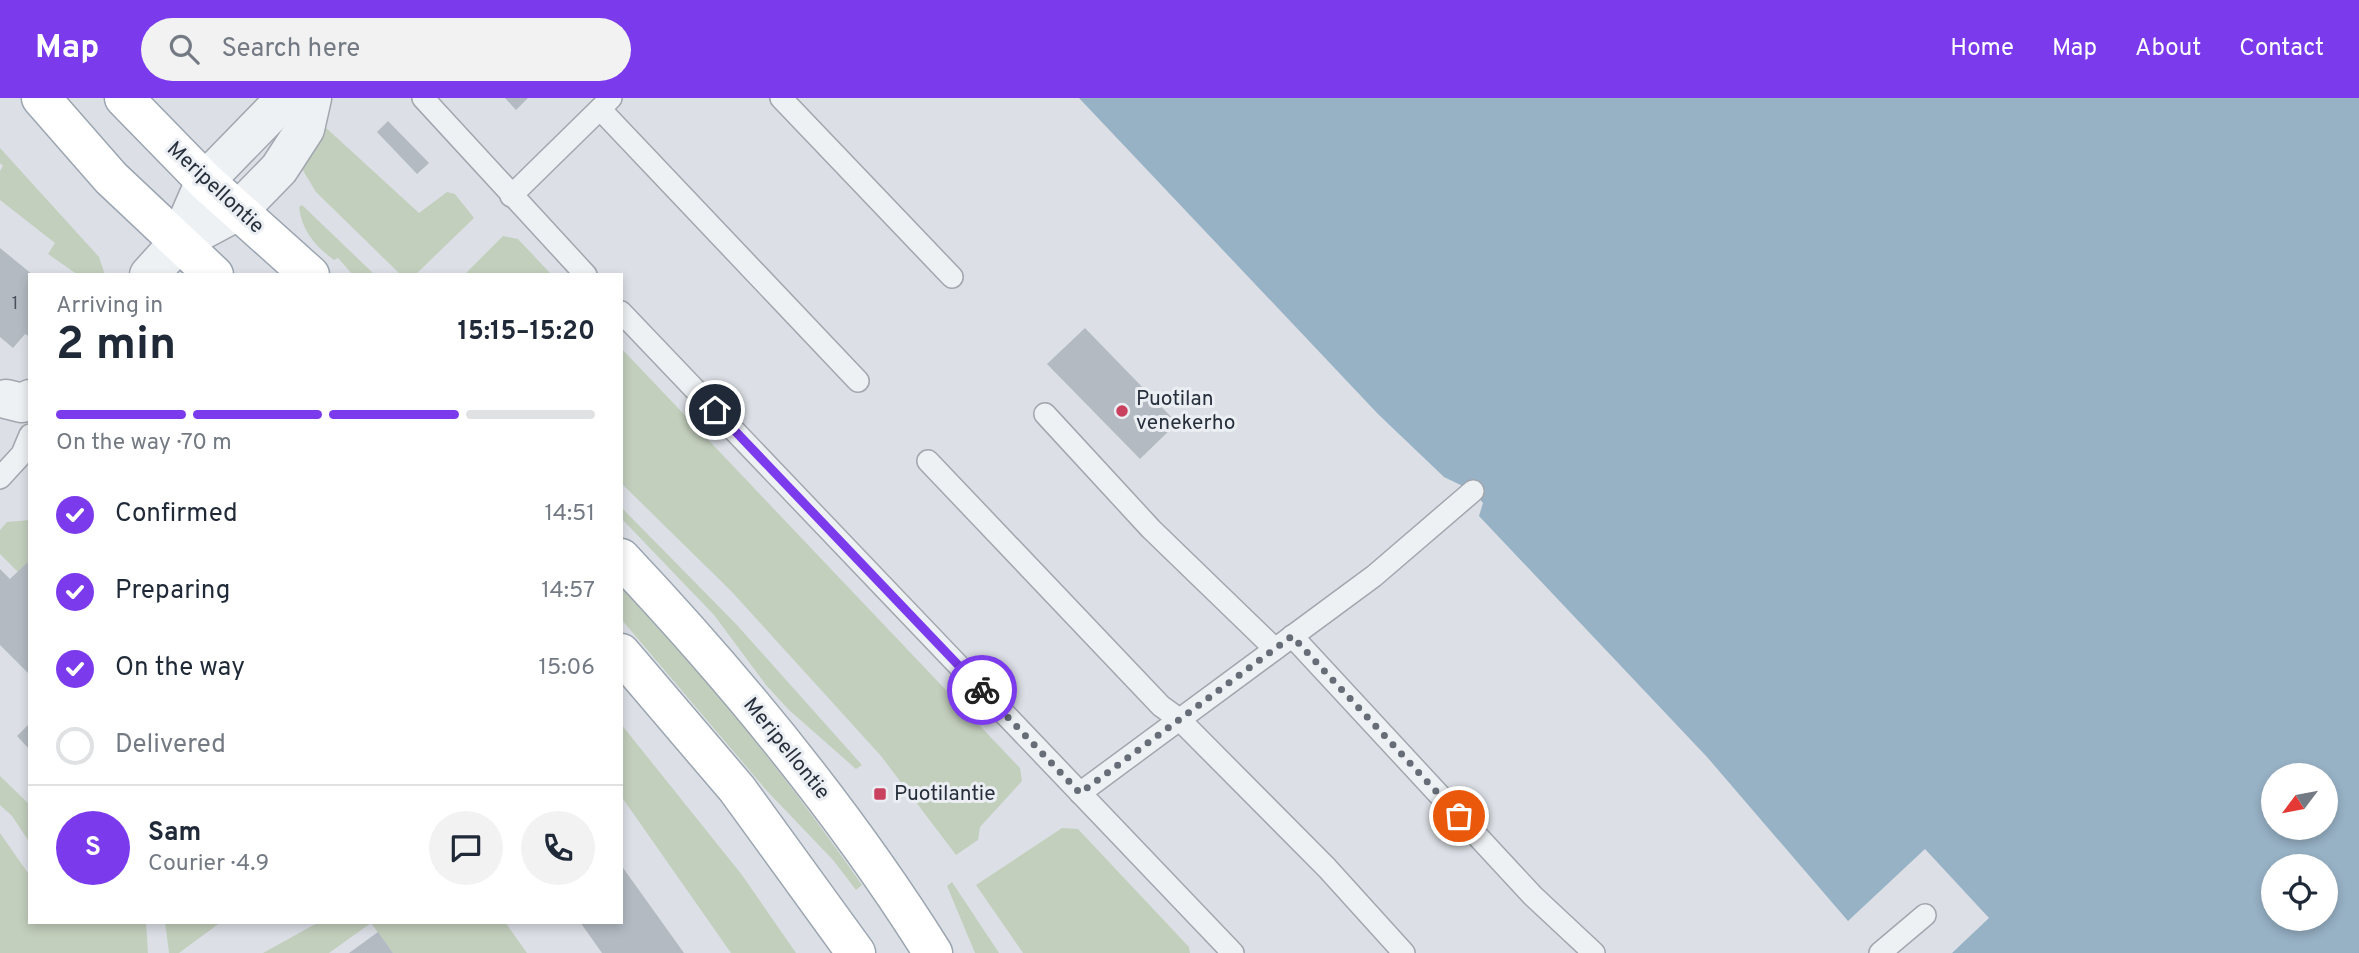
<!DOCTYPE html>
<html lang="en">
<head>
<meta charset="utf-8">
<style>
  :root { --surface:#fff; --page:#f2f2f3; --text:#1f2937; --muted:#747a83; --line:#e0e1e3; --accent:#7c3aed }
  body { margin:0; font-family:Overpass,sans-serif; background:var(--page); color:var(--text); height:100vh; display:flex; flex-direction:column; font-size:26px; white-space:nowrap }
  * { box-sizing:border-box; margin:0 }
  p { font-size:23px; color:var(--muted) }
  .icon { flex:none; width:38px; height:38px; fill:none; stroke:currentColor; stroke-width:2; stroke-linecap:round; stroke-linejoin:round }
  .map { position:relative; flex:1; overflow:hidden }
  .sheet { position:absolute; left:28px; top:175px; width:595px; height:651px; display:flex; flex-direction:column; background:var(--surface); border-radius:0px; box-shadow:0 4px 10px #0003 }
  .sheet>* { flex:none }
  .needle { width:46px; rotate:238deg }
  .controls { position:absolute; left:2261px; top:665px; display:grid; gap:14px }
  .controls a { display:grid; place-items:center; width:77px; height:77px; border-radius:50%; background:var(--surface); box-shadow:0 4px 10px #0003; font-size:35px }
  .pin { position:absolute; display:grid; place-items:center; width:60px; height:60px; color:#fff; margin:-30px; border:4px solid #fff; border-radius:50%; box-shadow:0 2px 7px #0007 }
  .courier { position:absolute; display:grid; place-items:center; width:70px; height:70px; margin:-35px; border:5px solid #7c3aed; border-radius:50%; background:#fff; color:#222; box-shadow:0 2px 9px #0007 }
  .headline em { font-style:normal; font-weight:700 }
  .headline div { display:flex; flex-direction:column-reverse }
  .headline { display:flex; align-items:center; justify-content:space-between; height:119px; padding:0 28px }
  h1 { font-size:46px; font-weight:700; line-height:52px }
  .bar { display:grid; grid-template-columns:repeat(4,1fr); gap:10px 7px; align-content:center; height:84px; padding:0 28px }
  .bar i { height:9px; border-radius:5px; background:var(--line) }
  .bar .selected { background:var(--accent) }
  .bar p { grid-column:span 4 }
  .line { display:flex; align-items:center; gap:18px; padding:0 28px; border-top:2px solid var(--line) }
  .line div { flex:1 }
  .round { display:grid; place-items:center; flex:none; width:74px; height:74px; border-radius:37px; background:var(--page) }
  ol { padding:0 28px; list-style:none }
  li { display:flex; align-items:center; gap:21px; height:77px }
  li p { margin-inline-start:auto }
  li .icon { padding:7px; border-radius:50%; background:var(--accent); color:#fff; stroke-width:4 }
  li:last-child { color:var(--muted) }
  li i { width:38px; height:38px; border:4px solid var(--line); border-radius:50% }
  header { display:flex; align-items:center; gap:42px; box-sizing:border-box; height:98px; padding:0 35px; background:var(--accent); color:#fff }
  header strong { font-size:33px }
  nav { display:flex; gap:38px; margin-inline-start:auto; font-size:24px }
  .search { width:490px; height:63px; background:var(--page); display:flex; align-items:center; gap:18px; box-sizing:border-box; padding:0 24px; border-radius:38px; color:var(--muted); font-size:26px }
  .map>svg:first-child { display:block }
</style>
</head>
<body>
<header>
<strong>Map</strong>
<div class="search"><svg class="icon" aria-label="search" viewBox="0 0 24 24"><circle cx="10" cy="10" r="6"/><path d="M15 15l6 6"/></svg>Search here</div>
<nav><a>Home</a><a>Map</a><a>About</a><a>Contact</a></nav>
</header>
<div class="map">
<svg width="2359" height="855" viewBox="0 0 2359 855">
  <rect width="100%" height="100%" fill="#dce0e6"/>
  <g fill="#c3cfbd">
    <polygon points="324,28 419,115 447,94 455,96 474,120 415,177 401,177 316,94 302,71"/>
    <polygon points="0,50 99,159 105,177 78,177 48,156 55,145 0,102 0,73 3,68 0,65"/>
    <path d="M302 107 375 177H353L338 160 334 162C315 148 302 133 299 109Z"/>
    <polygon points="503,138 518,141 552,177 464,177"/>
    <polygon points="621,250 1020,670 1022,683 980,729 978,742 956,757 881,658 731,493 621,385"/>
    <polygon points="621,409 736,526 862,667 856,671 789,612 766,587 714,517 621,420"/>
    <polygon points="30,422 30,462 18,474 0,456 0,432 7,424"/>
    <path d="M621 487C709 581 789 682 862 787L856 792 833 762 767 693 621 521Z"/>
    <polygon points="621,626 742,777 796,855 731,855 621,698"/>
    <polygon points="0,678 30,707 30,745 12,718 0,707"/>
    <polygon points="1062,730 1078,731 1189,849 1190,855 1023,855 976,787"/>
    <polygon points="0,735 30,778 30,824 146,824 148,855 0,855"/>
    <polygon points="952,784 999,855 975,855 947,788"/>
    <polygon points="165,824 221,824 179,855 169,855"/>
    <polygon points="319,824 505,824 527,855 393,855 371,825 329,855 263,855"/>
  </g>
  <path fill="#97b1c5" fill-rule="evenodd" d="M1079 0H2359V855H1952L1989 820 1925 751 1848 823 1707 659 1479 418 1483 405 1473 393 1444 379 1378 316ZM2273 677H2326V730H2273ZM2273 768H2326V821H2273Z"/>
  <g fill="#b3bac2">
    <polygon points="505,0 528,0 516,12"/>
    <polygon points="388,23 429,65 417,76 377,34"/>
    <polygon points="0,150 33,177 30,177 30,239 25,236 13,250 0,239"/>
    <polygon points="1085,230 1177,325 1140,361 1047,266"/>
    <polygon points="30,462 30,577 0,547 0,471 10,481"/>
    <polygon points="30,625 30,652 17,638"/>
    <polygon points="621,767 684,855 602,855 580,824 621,824"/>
    <polygon points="378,834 393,855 349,855"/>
  </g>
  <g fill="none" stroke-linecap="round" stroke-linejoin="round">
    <g stroke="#a2a7af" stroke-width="24">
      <g id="service">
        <polyline points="423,0 586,177"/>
        <polyline points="781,0 952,179"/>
        <polyline points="600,11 858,283"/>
        <polyline points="511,98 611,0"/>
        <polyline points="621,214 1233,855"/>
        <polyline points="1045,316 1151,431 1275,551"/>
        <polyline points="928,363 1161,608 1179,621 1327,770 1404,855"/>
        <polyline points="0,380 22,356 30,337"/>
        <polyline points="1292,538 1533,798 1594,855"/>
        <polyline points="1080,695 1374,478 1473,393"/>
        <polyline points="1880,855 1925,817"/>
      </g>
    </g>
    <g stroke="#a2a7af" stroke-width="41">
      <g id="minor">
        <polyline points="178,145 205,83 280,6 292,0"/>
        <polyline points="149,177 178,145 238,113 279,71 305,31 312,0"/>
        <polyline points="6,301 22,305 30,301"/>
      </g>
    </g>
    <g stroke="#9ba5b1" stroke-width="41">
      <g id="primary">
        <polyline points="41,0 111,80 214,177"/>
        <polyline points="124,0 205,83 310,177"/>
        <path d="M621 460C736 582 844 713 933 855"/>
        <polyline points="621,555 737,691 856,855"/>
      </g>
    </g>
    <use href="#service" stroke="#eef1f4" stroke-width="21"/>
    <use href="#minor" stroke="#eef1f4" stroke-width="38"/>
    <use href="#primary" stroke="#fff" stroke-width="38"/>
  </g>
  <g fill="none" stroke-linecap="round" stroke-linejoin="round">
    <polyline stroke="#666d77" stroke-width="7" stroke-dasharray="0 12.6" points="982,592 1080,695 1292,538 1459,718"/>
    <polyline stroke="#7c3aed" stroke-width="9" points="715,312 982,592"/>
  </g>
  <g fill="#ca415f" stroke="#ebeff3" stroke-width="2.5">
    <circle cx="1122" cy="313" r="7"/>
    <rect x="873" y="689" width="14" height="14" rx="3.5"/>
  </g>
  <g text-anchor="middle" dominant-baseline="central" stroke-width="6" stroke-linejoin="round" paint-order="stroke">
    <g font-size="18" fill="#49525d">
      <text x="15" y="206">1</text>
    </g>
    <g font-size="21" fill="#262f3b" stroke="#ebeff3">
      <text transform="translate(215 90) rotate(43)">Meripellontie</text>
      <text transform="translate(786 651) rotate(51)">Meripellontie</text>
    </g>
    <g font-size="21" fill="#262f3b" stroke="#ebeff3" text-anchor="start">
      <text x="1136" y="301">Puotilan<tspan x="1136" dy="24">venekerho</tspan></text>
      <text x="894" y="696">Puotilantie</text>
    </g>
  </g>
</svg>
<div class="controls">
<a><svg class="needle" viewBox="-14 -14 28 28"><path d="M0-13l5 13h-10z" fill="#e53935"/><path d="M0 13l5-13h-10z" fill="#747a83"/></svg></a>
<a><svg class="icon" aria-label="locate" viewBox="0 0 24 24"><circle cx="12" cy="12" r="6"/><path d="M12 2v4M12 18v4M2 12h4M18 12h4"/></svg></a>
</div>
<div class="pin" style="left:1459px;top:718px;background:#ea580c"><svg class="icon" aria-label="bag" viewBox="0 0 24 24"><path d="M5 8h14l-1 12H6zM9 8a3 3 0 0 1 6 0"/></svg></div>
<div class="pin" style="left:715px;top:312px;background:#1f2937"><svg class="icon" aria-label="home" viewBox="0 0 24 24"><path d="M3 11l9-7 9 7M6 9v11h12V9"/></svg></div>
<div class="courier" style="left:982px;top:592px"><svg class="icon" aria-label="bike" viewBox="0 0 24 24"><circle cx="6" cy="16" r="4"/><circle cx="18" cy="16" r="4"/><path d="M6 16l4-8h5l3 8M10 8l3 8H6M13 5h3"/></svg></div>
<section class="sheet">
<div class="headline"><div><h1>2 min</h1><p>Arriving in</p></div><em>15:15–15:20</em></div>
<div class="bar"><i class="selected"></i><i class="selected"></i><i class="selected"></i><i></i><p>On the way · 70 m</p></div>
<ol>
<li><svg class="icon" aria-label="check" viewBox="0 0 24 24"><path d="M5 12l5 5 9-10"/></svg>Confirmed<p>14:51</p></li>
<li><svg class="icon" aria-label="check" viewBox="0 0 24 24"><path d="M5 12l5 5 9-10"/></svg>Preparing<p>14:57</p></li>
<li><svg class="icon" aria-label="check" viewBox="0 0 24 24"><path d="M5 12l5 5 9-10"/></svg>On the way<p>15:06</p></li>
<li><i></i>Delivered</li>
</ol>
<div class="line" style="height:126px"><b class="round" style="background:var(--accent);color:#fff">S</b><div><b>Sam</b><p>Courier · 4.9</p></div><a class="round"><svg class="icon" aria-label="chat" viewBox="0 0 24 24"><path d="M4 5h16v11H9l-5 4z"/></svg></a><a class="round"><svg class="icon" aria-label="phone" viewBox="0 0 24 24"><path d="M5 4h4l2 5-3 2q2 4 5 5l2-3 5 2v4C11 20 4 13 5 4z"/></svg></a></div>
</section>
</div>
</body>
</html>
